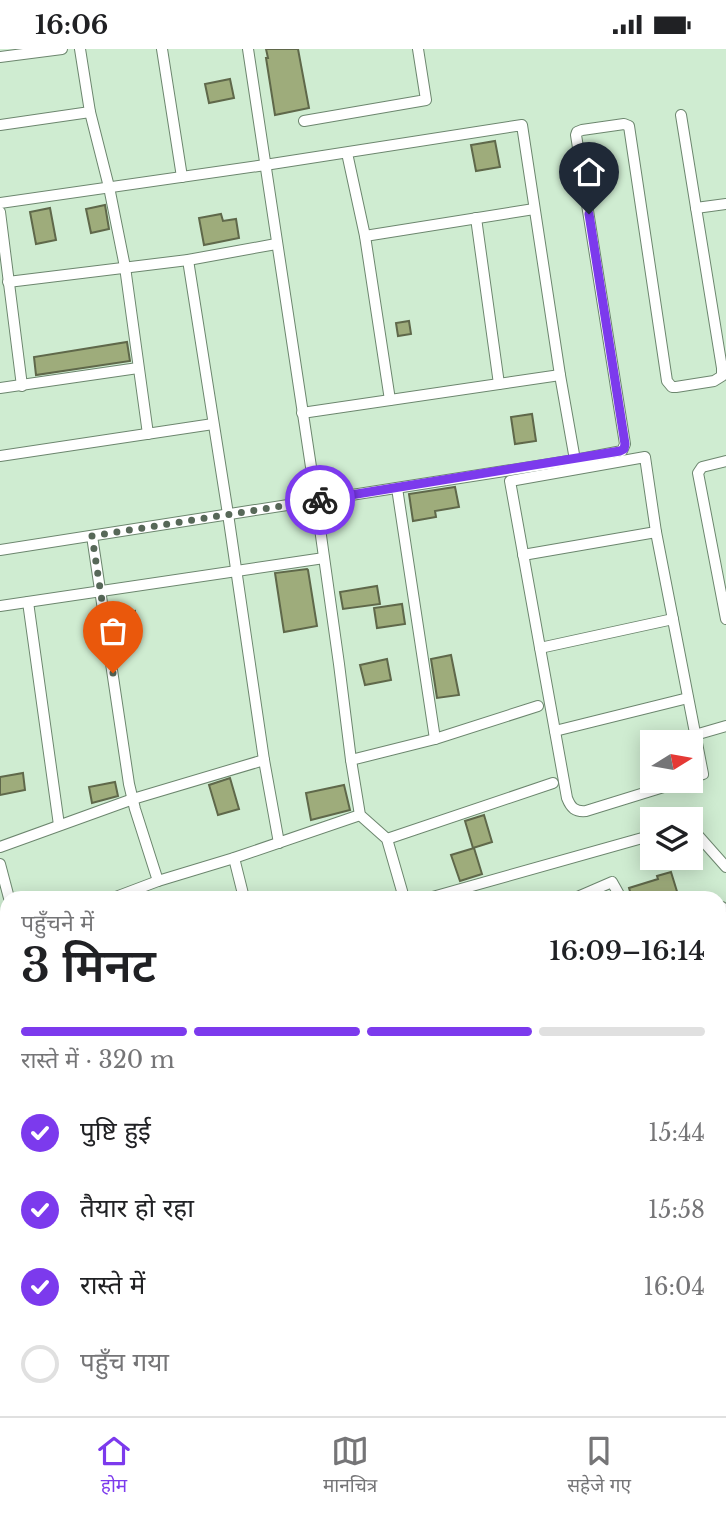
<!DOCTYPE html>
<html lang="hi">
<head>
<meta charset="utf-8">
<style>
  :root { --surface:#fff; --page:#f2f2f2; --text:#202124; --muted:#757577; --line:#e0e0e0; --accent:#7c3aed }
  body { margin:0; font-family:"Libre Baskerville","Noto Sans Devanagari",serif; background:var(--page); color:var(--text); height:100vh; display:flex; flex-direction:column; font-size:26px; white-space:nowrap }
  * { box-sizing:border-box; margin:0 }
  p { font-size:23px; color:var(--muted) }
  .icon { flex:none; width:38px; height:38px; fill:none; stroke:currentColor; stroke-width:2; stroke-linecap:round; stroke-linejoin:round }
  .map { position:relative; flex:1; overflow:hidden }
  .details { position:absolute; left:0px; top:842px; width:726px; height:527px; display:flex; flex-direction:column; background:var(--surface); border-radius:21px 21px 0 0; box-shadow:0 4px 18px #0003 }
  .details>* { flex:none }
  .needle { width:46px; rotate:79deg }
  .fabs { position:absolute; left:640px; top:681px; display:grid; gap:14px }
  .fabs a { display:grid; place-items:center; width:63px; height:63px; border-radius:0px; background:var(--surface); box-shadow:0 4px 18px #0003; font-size:35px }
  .pin { position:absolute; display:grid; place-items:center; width:60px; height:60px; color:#fff; margin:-72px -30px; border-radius:50% 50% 50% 0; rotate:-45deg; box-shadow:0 0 7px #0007 }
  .pin .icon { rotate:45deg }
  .courier { position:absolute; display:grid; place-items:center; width:70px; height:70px; margin:-35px; border:5px solid #7c3aed; border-radius:50%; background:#fff; color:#222; box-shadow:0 2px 9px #0007 }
  .head em { font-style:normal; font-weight:600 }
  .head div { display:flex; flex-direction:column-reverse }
  .head { display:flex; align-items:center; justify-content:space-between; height:119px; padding:0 21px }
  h1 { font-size:46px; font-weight:600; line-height:52px }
  .bar { display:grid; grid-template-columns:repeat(4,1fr); gap:10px 7px; align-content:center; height:84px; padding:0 21px }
  .bar i { height:9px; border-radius:5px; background:var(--line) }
  .bar .on { background:var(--accent) }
  .bar p { grid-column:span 4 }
  ol { padding:0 21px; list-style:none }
  li { display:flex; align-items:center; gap:21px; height:77px }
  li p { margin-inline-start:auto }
  li .icon { padding:7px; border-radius:50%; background:var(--accent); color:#fff; stroke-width:4 }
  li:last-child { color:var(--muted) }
  li i { width:38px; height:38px; border:4px solid var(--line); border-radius:50% }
  .status { display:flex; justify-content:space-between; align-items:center; height:49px; padding:0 35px; background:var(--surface); direction:ltr }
  .status svg { height:19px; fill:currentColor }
  .tabs { display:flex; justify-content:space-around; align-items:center; height:98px; border-top:2px solid var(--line); background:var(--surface); font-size:19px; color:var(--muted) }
  .tabs a { display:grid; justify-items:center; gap:4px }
  .tabs .on { color:var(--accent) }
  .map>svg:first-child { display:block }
</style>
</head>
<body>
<div class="status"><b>16:06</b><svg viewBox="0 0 49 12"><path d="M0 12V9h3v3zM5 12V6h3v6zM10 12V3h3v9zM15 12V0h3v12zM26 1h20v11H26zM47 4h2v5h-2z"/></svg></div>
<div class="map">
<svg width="726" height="1367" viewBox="0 0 726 1367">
  <rect width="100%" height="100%" fill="#cfecd1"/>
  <g fill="#bab08c">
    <polygon points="0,915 7,926 7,1362 154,1362 140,1367 0,1367"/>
    <polygon points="211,1362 275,1362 276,1367 221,1367"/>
  </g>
  <g fill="#9eac7b" stroke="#5f684a" stroke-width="2">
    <polygon points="266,0 298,0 309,59 275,66 266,9 268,9"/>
    <polygon points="230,30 234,49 209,54 205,35"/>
    <polygon points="495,92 500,118 476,122 471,96"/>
    <polygon points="105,156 109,180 91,184 86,160"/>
    <polygon points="50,159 56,191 36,195 30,163"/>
    <polygon points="221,165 223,172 236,170 239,189 204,196 199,169"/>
    <polygon points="409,272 411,285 398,287 396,274"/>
    <polygon points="127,293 130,312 36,326 34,308"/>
    <polygon points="532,365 536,392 515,395 511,368"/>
    <polygon points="455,438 459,458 435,462 436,468 413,472 409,445"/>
    <polygon points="307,520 308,521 317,577 284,583 275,524"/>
    <polygon points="377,537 380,555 343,560 340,543"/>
    <polygon points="402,555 405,575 377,579 374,559"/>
    <polygon points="135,562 137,578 119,581 117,565"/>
    <polygon points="451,606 459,646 437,649 431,610"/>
    <polygon points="387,610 391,631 365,636 360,616"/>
    <polygon points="23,724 25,741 0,746 0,728"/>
    <polygon points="230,729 239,760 218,766 209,736"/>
    <polygon points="115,733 118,747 92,754 89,738"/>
    <polygon points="344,736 350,761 311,771 306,744"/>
    <polygon points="484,766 492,793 473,799 465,772"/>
    <polygon points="474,799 482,825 460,832 451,806"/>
    <polygon points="671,823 679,849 632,849 629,839 658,830 657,827"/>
  </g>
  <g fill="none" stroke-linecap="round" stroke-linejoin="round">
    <g stroke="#6c866e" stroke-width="12">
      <g id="minor">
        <polyline points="80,0 90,63 109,138 125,218 148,385"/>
        <polyline points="162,0 182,128"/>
        <polyline points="248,0 316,451 339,615 351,711 360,766 387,790 404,849"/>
        <polyline points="0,8 62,0"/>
        <polyline points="304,72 426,51 418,0"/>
        <polyline points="0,76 90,63"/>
        <polyline points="347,104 365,187 390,351"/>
        <polyline points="0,154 265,116 522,76 560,326 575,411"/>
        <polyline points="696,159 726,155"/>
        <polyline points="0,163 22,337"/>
        <polyline points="476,169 499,335"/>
        <polyline points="365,187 534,160"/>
        <polyline points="188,211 228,465 264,711 279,794"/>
        <polyline points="8,233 188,211 276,195"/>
        <polyline points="0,339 138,319"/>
        <polyline points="302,364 560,326"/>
        <polyline points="0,407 213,375"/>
        <polyline points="726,412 702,418 698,424 726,570"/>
        <polyline points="397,439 435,690"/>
        <polyline points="92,487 129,735 135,760 158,832"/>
        <polyline points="0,501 575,411 622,402 625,395 576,86 577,83 582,81 624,75 629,77 667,332 672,338 676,338 714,332 722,327 722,319 681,66"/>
        <polyline points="523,506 656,483"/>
        <polyline points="28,553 59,776"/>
        <polyline points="0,557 324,509"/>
        <polyline points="540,599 673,570"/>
        <polyline points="555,682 688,649"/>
        <polyline points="695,686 726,677"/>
        <polyline points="351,711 435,690 538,657"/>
        <path d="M683 732 586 762C575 763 571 759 567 749L510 432 645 408 656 483 703 725 691 729"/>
        <polyline points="691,781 695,783 726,818"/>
        <polyline points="387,790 553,734"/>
        <polyline points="0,798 133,750 264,711"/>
        <polyline points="234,809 244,849"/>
        <polyline points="0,815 9,849"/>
        <polyline points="113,849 158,832 234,809 360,766"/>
        <polyline points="429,849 653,786"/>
        <polyline points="575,849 612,833 621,849"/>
        <polyline points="719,865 722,858"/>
        <polyline points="719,941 726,940"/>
        <polyline points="719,1025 726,1046"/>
        <polyline points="719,1066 726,1065"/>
        <polyline points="719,1130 726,1129"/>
        <polyline points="719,1222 726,1220"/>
        <polyline points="719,1264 726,1288"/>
        <polyline points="719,1301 726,1299"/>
        <polyline points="277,1362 278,1367"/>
        <polyline points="444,1367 445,1362 448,1362"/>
        <polyline points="724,1367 726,1366"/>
      </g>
    </g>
    <use href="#minor" stroke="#fff" stroke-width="10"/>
  </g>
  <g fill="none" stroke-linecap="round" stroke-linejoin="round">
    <polyline stroke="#576858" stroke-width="7" stroke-dasharray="0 12.6" points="113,624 92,487 320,451"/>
    <polyline stroke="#7c3aed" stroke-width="9" points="320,451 620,402 624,400 625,395 589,165"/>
  </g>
</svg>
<div class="fabs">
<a><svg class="needle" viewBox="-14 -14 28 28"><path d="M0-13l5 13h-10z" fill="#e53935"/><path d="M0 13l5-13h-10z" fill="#757577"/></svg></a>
<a><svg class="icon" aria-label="layers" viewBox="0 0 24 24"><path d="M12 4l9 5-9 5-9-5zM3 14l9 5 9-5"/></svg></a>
</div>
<div class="pin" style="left:113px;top:624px;background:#ea580c"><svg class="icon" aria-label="bag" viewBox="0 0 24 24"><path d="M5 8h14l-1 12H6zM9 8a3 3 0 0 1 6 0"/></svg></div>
<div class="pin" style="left:589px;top:165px;background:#1f2937"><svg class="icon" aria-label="home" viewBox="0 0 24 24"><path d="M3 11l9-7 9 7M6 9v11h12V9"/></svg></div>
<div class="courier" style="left:320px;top:451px"><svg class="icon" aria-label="bike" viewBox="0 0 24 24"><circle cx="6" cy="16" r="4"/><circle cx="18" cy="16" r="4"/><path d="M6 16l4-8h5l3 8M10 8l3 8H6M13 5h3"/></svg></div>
<section class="details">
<div class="head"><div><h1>3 मिनट</h1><p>पहुँचने में</p></div><em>16:09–16:14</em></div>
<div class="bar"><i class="on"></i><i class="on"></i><i class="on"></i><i></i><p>रास्ते में · 320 m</p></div>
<ol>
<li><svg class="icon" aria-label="check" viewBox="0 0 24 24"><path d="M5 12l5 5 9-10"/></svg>पुष्टि हुई<p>15:44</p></li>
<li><svg class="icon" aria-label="check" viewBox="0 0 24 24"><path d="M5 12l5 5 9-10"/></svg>तैयार हो रहा<p>15:58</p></li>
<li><svg class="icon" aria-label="check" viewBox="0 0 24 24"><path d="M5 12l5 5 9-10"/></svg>रास्ते में<p>16:04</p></li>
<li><i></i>पहुँच गया</li>
</ol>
</section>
</div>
<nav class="tabs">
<a class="on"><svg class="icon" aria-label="home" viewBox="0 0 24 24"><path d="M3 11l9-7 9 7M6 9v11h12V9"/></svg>होम</a>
<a><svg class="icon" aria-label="map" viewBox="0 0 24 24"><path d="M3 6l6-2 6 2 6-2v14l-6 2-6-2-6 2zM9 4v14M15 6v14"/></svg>मानचित्र</a>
<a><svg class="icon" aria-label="saved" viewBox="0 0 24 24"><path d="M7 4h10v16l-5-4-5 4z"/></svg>सहेजे गए</a>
</nav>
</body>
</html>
